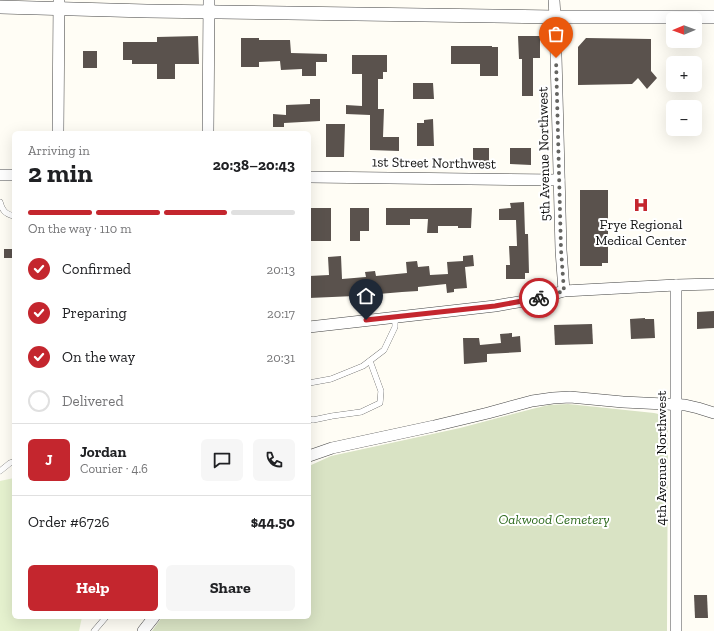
<!DOCTYPE html>
<html lang="en">
<head>
<meta charset="utf-8">
<style>
  :root { --surface:#fff; --page:#f6f6f6; --text:#202124; --muted:#757577; --line:#e0e0e0; --accent:#c4262e }
  body { margin:0; font-family:"Zilla Slab",serif; background:var(--page); color:var(--text); height:100vh; display:flex; flex-direction:column; font-size:15px; white-space:nowrap }
  * { box-sizing:border-box; margin:0 }
  p { font-size:13px; color:var(--muted) }
  .icon { flex:none; width:22px; height:22px; fill:none; stroke:currentColor; stroke-width:2; stroke-linecap:round; stroke-linejoin:round }
  .map { position:relative; flex:1; overflow:hidden }
  .panel { position:absolute; left:12px; top:131px; width:299px; height:488px; display:flex; flex-direction:column; background:var(--surface); border-radius:6px; box-shadow:0 4px 16px #0002 }
  .panel>* { flex:none }
  .needle { width:26px; rotate:269deg }
  .tools { position:absolute; left:666px; top:12px; display:grid; gap:8px }
  .tools a { display:grid; place-items:center; width:36px; height:36px; border-radius:6px; background:var(--surface); box-shadow:0 4px 16px #0002; font-size:20px }
  .pin { position:absolute; display:grid; place-items:center; width:34px; height:34px; color:#fff; margin:-41px -17px; border-radius:50% 50% 50% 0; rotate:-45deg; box-shadow:0 0 4px #0007 }
  .pin .icon { rotate:45deg }
  .courier { position:absolute; display:grid; place-items:center; width:40px; height:40px; margin:-20px; border:3px solid #c4262e; border-radius:50%; background:#fff; color:#222; box-shadow:0 1px 5px #0007 }
  .headline em { font-style:normal; font-weight:700 }
  .headline div { display:flex; flex-direction:column-reverse }
  .headline { display:flex; align-items:center; justify-content:space-between; height:68px; padding:0 16px }
  h1 { font-size:26px; font-weight:700; line-height:30px }
  .bar { display:grid; grid-template-columns:repeat(4,1fr); gap:6px 4px; align-content:center; height:48px; padding:0 16px }
  .bar i { height:5px; border-radius:3px; background:var(--line) }
  .bar .active { background:var(--accent) }
  .bar p { grid-column:span 4 }
  .line { display:flex; align-items:center; gap:10px; padding:0 16px; border-top:1px solid var(--line) }
  .line div { flex:1 }
  .round { display:grid; place-items:center; flex:none; width:42px; height:42px; border-radius:6px; background:var(--page) }
  ol { padding:0 16px; list-style:none }
  li { display:flex; align-items:center; gap:12px; height:44px }
  li p { margin-inline-start:auto }
  li .icon { padding:4px; border-radius:50%; background:var(--accent); color:#fff; stroke-width:4 }
  li:last-child { color:var(--muted) }
  li i { width:22px; height:22px; border:2px solid var(--line); border-radius:50% }
  .button { display:flex; gap:8px; margin-top:auto; padding:8px 16px }
  .button a { flex:1; height:46px; border-radius:6px; background:var(--accent); color:#fff; font-size:16px; font-weight:700; line-height:46px; text-align:center }
  .button a+a { background:var(--page); color:var(--text) }
  .map>svg:first-child { display:block }
</style>
</head>
<body>
<div class="map">
<svg width="714" height="631" viewBox="0 0 714 631">
  <rect width="100%" height="100%" fill="#fffdf5"/>
  <path fill="#d9e3c4" d="M568 404 654 413C664 415 665 417 668 427L667 631H152L162 617H309V466L331 456 460 428 532 409 549 405Z"/>
  <polygon fill="#e6f2cf" points="14,478 14,617 82,617 79,631 0,631 0,481"/>
  <g fill="#5a524d">
    <polygon points="198,36 199,64 175,64 175,79 157,79 157,64 132,64 132,60 123,60 123,42 157,42 157,37"/>
    <polygon points="518,36 540,36 540,58 533,58 533,96 522,96 522,59 519,59"/>
    <polygon points="241,38 259,38 259,40 290,40 291,53 327,54 327,62 316,62 316,76 302,76 302,69 281,70 280,61 259,62 259,67 241,67"/>
    <polygon points="586,38 651,39 651,71 657,78 647,89 638,78 632,84 578,85 578,47"/>
    <polygon points="451,46 492,46 492,47 498,47 498,76 480,76 480,64 451,64"/>
    <rect x="83" y="51" width="14" height="17"/>
    <polygon points="352,55 387,55 387,72 383,72 383,79 378,79 378,109 384,109 383,137 399,137 399,151 370,150 370,115 346,114 346,105 362,106 362,74 352,74"/>
    <polygon points="413,83 433,83 434,99 413,99"/>
    <polygon points="310,99 320,99 320,121 284,123 284,127 273,127 273,114 286,115 286,105 310,104"/>
    <polygon points="433,119 434,146 417,146 417,123 424,123 424,120"/>
    <polygon points="326,124 345,124 344,157 326,157"/>
    <rect x="473" y="148" width="16" height="13"/>
    <polygon points="510,148 531,148 531,165 510,164"/>
    <polygon points="580,190 608,190 608,263 602,263 602,266 580,266"/>
    <polygon points="524,202 525,234 528,234 529,273 525,273 525,279 506,279 506,265 510,265 509,246 517,246 516,220 499,220 499,209 511,208 510,203"/>
    <rect x="309" y="208" width="22" height="33"/>
    <polygon points="350,208 369,208 369,231 360,231 360,241 350,241"/>
    <polygon points="386,208 472,208 471,228 458,228 458,226 438,226 438,233 427,233 428,219 410,219 410,225 386,225"/>
    <rect x="4" y="249" width="10" height="9"/>
    <polygon points="473,255 474,266 465,267 467,288 454,289 454,292 447,293 446,284 418,287 418,291 402,292 355,296 309,298 309,276 329,275 328,257 341,256 342,279 366,277 365,272 375,271 376,276 407,273 406,262 417,261 418,267 429,266 430,275 448,274 447,262 463,261 463,256"/>
    <polygon points="714,311 714,328 697,329 697,312"/>
    <polygon points="645,318 645,319 654,319 655,338 631,339 630,319"/>
    <polygon points="592,324 593,344 555,345 554,325"/>
    <polygon points="512,333 512,337 520,336 521,352 487,354 487,362 464,364 463,338 479,338 480,345 501,343 500,334"/>
    <polygon points="694,595 707,595 708,618 695,618"/>
  </g>
  <g fill="none" stroke-linecap="round" stroke-linejoin="round">
    <g stroke="#444" stroke-width="6">
      <g id="service">
        <path d="M0 202C2 210 5 214 14 216"/>
        <polyline points="309,383 331,379 363,366 384,350 395,327 395,317"/>
        <polyline points="309,419 313,420 332,416 361,412 380,403 381,391 370,361"/>
        <polyline points="0,471 10,463 14,462"/>
        <polyline points="94,631 106,617"/>
      </g>
    </g>
    <g stroke="#444" stroke-width="12">
      <g id="minor">
        <polyline points="554,0 555,17 561,250 564,291"/>
        <polyline points="58,133 59,0"/>
        <polyline points="208,133 209,0"/>
        <polyline points="0,175 14,175"/>
        <polyline points="309,177 559,180"/>
        <polyline points="309,327 495,306 536,299 564,291 676,285 714,284"/>
        <polyline points="309,456 332,448 434,426 488,413 532,401 553,398 570,397 623,402 685,405 698,408 714,413"/>
        <polyline points="143,631 154,617"/>
        <polyline points="676,631 676,285"/>
      </g>
    </g>
    <g stroke="#444" stroke-width="14">
      <polyline id="tertiary" points="0,7 147,11 555,17 714,17"/>
    </g>
    <use href="#service" stroke="#fff" stroke-width="5.5"/>
    <use href="#minor" stroke="#fff" stroke-width="11"/>
    <use href="#tertiary" stroke="#fff" stroke-width="13"/>
  </g>
  <g fill="none" stroke-linecap="round" stroke-linejoin="round">
    <polyline stroke="#646461" stroke-width="4" stroke-dasharray="0 7.2" points="539,298 564,291 561,250 556,58"/>
    <polyline stroke="#c4262e" stroke-width="5" points="366,320 495,306 539,298"/>
  </g>
  <defs>
    <g id="hospital-bare" transform="scale(1.2)"><path d="M-5-5h3v3.5h4V-5h3V5h-3V1.5h-4V5h-3Z" fill="#c4262e" stroke="#fff" stroke-width="2.5" paint-order="stroke"/></g>
  </defs>
  <g fill-rule="evenodd">
    <use href="#hospital-bare" x="641" y="205"/>
  </g>
  <g text-anchor="middle" dominant-baseline="central" stroke-width="4" stroke-linejoin="round" paint-order="stroke">
    <g font-size="14" fill="#111" stroke="#fff">
      <text transform="translate(544 154) rotate(-91)">5th Avenue Northwest</text>
      <text transform="translate(434 163) rotate(1)">1st Street Northwest</text>
      <text transform="translate(661 458) rotate(-90)">4th Avenue Northwest</text>
    </g>
    <g font-size="14" fill="#111" stroke="#fff">
      <text x="641" y="224">Frye Regional<tspan x="641" dy="16">Medical Center</tspan></text>
    </g>
    <g font-size="14" font-style="italic" fill="#2f6b1f" stroke="#fff">
      <text x="554" y="519">Oakwood Cemetery</text>
    </g>
  </g>
</svg>
<div class="tools">
<a><svg class="needle" viewBox="-14 -14 28 28"><path d="M0-13l5 13h-10z" fill="#e53935"/><path d="M0 13l5-13h-10z" fill="#757577"/></svg></a>
<a>+</a>
<a>−</a>
</div>
<div class="pin" style="left:556px;top:58px;background:#ea580c"><svg class="icon" aria-label="bag" viewBox="0 0 24 24"><path d="M5 8h14l-1 12H6zM9 8a3 3 0 0 1 6 0"/></svg></div>
<div class="pin" style="left:366px;top:320px;background:#1f2937"><svg class="icon" aria-label="home" viewBox="0 0 24 24"><path d="M3 11l9-7 9 7M6 9v11h12V9"/></svg></div>
<div class="courier" style="left:539px;top:298px"><svg class="icon" aria-label="bike" viewBox="0 0 24 24"><circle cx="6" cy="16" r="4"/><circle cx="18" cy="16" r="4"/><path d="M6 16l4-8h5l3 8M10 8l3 8H6M13 5h3"/></svg></div>
<section class="panel">
<div class="headline"><div><h1>2 min</h1><p>Arriving in</p></div><em>20:38–20:43</em></div>
<div class="bar"><i class="active"></i><i class="active"></i><i class="active"></i><i></i><p>On the way · 110 m</p></div>
<ol>
<li><svg class="icon" aria-label="check" viewBox="0 0 24 24"><path d="M5 12l5 5 9-10"/></svg>Confirmed<p>20:13</p></li>
<li><svg class="icon" aria-label="check" viewBox="0 0 24 24"><path d="M5 12l5 5 9-10"/></svg>Preparing<p>20:17</p></li>
<li><svg class="icon" aria-label="check" viewBox="0 0 24 24"><path d="M5 12l5 5 9-10"/></svg>On the way<p>20:31</p></li>
<li><i></i>Delivered</li>
</ol>
<div class="line" style="height:72px"><b class="round" style="background:var(--accent);color:#fff">J</b><div><b>Jordan</b><p>Courier · 4.6</p></div><a class="round"><svg class="icon" aria-label="chat" viewBox="0 0 24 24"><path d="M4 5h16v11H9l-5 4z"/></svg></a><a class="round"><svg class="icon" aria-label="phone" viewBox="0 0 24 24"><path d="M5 4h4l2 5-3 2q2 4 5 5l2-3 5 2v4C11 20 4 13 5 4z"/></svg></a></div>
<div class="line" style="height:52px"><div>Order #6726</div><b>$44.50</b></div>
<div class="button"><a>Help</a><a>Share</a></div>
</section>
</div>
</body>
</html>
